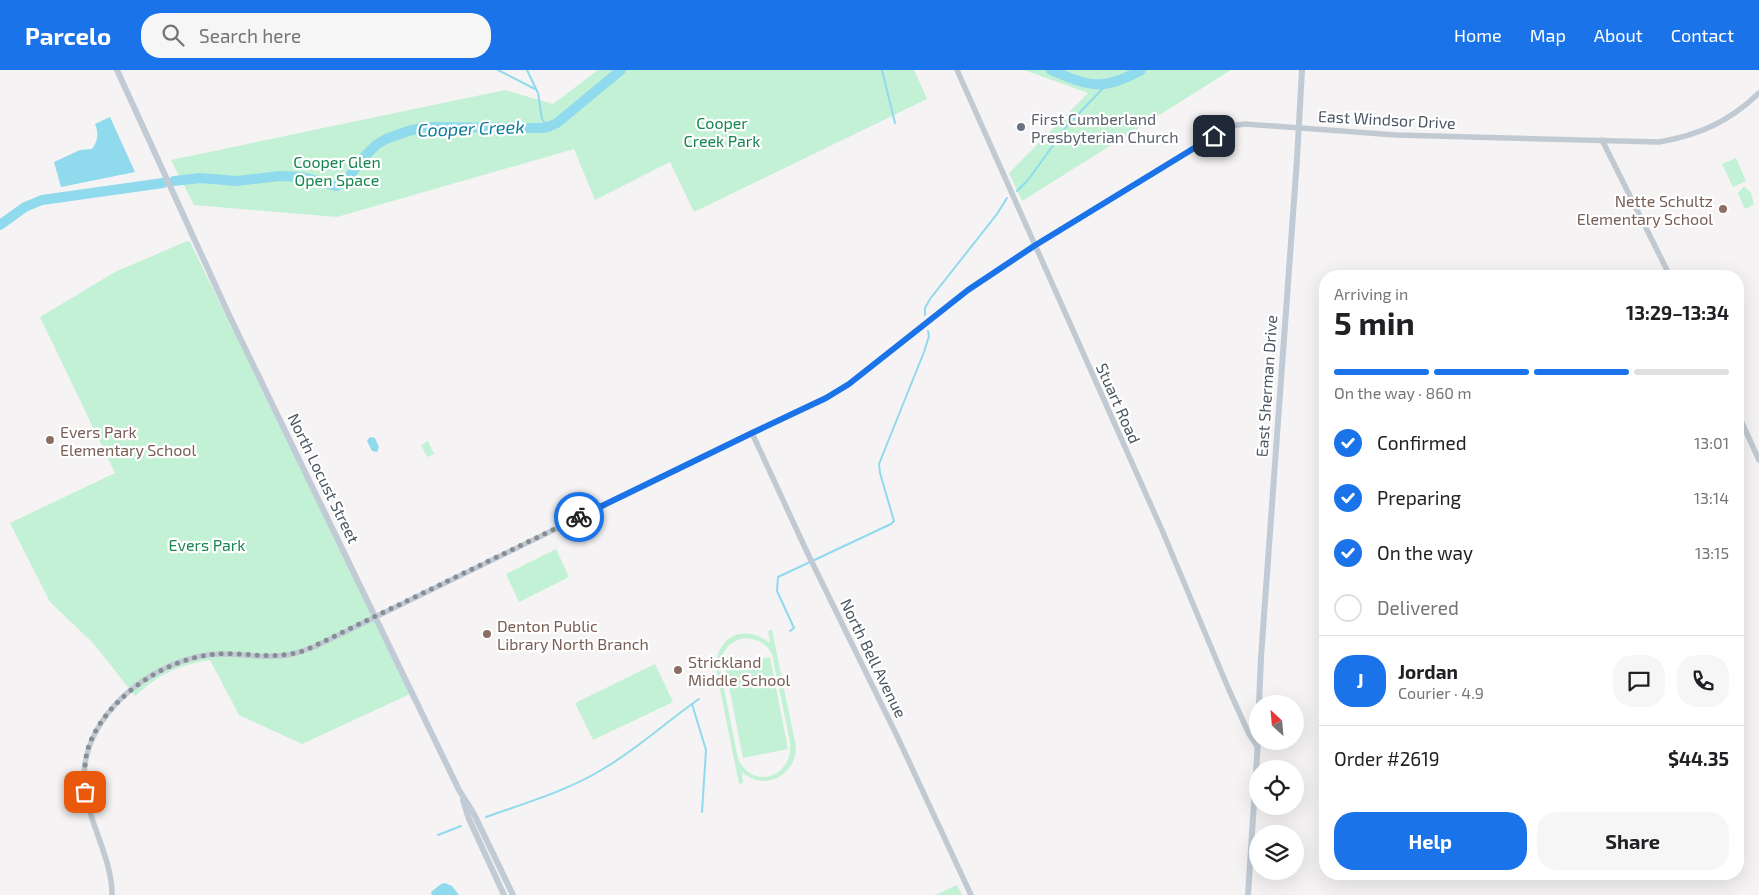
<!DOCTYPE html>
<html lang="en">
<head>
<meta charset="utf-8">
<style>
  :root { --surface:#fff; --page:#f6f6f6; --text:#202124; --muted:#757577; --line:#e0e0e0; --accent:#1a73e8 }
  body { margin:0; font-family:"Exo 2",sans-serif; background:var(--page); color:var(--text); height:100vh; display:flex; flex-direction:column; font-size:19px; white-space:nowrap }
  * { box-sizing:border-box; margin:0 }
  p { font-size:16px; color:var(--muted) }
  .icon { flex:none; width:28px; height:28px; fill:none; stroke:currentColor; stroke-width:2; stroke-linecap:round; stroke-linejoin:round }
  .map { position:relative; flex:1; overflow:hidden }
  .details { position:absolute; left:1319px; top:200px; width:425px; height:610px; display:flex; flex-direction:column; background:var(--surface); border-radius:20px; box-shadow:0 5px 20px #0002 }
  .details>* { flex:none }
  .needle { width:32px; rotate:334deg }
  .controls { position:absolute; left:1249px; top:625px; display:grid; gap:10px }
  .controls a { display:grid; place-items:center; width:55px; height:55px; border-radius:50%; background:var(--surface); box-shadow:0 5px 20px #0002; font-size:25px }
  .pin { position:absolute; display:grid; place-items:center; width:42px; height:42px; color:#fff; margin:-21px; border-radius:10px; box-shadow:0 2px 8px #0006 }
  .courier { position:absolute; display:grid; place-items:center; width:50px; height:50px; margin:-25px; border:4px solid #1a73e8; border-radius:50%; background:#fff; color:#222; box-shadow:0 1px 6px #0007 }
  .headline em { font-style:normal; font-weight:700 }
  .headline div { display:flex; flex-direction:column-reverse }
  .headline { display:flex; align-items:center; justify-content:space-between; height:85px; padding:0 15px }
  h1 { font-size:32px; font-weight:700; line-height:38px }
  .bar { display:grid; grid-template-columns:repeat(4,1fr); gap:8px 5px; align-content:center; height:60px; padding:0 15px }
  .bar i { height:6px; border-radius:4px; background:var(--line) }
  .bar .current { background:var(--accent) }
  .bar p { grid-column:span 4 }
  .line { display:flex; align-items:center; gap:12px; padding:0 15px; border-top:1px solid var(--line) }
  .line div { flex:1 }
  .round { display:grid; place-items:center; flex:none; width:52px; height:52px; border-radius:20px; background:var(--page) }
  ol { padding:0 15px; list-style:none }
  li { display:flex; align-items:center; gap:15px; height:55px }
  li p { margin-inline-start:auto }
  li .icon { padding:5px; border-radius:50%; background:var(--accent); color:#fff; stroke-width:4 }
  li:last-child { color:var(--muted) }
  li i { width:28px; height:28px; border:2px solid var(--line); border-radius:50% }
  .cta { display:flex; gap:10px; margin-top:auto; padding:10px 15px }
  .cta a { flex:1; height:58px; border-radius:20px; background:var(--accent); color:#fff; font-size:20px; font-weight:700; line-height:58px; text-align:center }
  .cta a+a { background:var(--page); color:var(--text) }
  header { display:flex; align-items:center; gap:30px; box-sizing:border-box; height:70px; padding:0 25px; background:var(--accent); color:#fff }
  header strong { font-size:24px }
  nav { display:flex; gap:28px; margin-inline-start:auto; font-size:18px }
  .search { width:350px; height:45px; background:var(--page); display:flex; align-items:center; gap:12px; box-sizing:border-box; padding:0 18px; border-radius:20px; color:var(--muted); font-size:19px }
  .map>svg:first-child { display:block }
</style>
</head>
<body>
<header>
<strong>Parcelo</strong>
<div class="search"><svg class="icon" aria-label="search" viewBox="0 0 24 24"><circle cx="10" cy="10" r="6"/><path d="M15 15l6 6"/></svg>Search here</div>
<nav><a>Home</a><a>Map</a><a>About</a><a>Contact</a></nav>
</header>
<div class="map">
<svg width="1759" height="825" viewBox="0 0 1759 825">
  <rect width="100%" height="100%" fill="#f5f3f3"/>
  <g fill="#c3f1d5" fill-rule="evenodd">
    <polygon points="598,0 914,0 927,29 694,142 670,92 595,130 574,79 337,147 194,135 171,90 505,20 553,34"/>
    <polygon points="1024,0 1231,0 1022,131 1009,103 1088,23"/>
    <polygon points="1736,88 1746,111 1733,117 1722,94"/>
    <polygon points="1744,116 1751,123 1754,134 1746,139 1744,137 1738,123"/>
    <path d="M187 171 190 172 410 624 302 674 239 645 210 590C176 596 160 604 135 626L94 574 50 532 10 453 115 403 40 247 115 202Z"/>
    <polygon points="428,371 434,384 427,387 421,375"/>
    <polygon points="556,479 569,507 519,532 506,504"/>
    <path d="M772 560 796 677C796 706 764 722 742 702L743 713 739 714 716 599C716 566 744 553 770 573L768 561ZM744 568C757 569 766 573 772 584L790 672C794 707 753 721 738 689L720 598C721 582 728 572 744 568Z"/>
    <polygon points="770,587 788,679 743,688 725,596"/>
    <polygon points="655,594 673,632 593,670 575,633"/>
    <polygon points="957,815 962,825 935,825"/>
  </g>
  <g fill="#90daee">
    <path d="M110 47 135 102 61 117 54 92 80 80 92 79C98 70 99 64 95 54Z"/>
    <polygon points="370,367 375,368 379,377 377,382 372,381 367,371"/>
    <polygon points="445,813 452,816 459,825 432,825 431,822 441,814"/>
  </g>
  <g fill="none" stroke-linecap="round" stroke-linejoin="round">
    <g stroke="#90daee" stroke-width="2">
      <polyline points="498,0 535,19"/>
      <polyline points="527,0 538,23 542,49 548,57"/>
      <polyline points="882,0 895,53"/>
      <polyline points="1017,121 1028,110 1067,56 1107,14"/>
      <polyline points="925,245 925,238 930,229 997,144 1007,128"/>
      <polyline points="790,561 794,558 777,521 778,507 891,454 894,451 880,403 879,394 924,282 929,266 928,261"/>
      <polyline points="692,634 706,680 702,742"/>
      <path d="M486 747C525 733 567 721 603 699 637 679 666 652 699 629"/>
      <polyline points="438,765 461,756"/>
    </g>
    <g stroke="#90daee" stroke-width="10">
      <path d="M1051 0C1090 17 1103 21 1141 0"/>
      <polyline points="174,111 200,108 237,111 280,106 302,107 336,116 346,111 362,89 376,75 386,69 408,61 426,57 540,58 548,57 557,53 621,0"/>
      <polyline points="0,155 25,137 42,130 163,113"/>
    </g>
    <g stroke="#c1cad2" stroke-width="5.5">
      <polyline points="957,0 1162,460 1229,620 1249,664 1257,676"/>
      <polyline points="1602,70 1670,206"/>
      <polyline points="1738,344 1759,390"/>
      <polyline points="752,363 807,482 898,668 971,825"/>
      <path d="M112 825C112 784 84 747 84 707 84 645 150 593 207 585 230 581 253 588 276 586 290 586 303 581 316 576L752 363 826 328 849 314 968 220 1034 176 1230 56 1245 54 1396 65 1659 72C1699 65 1729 52 1759 23"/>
    </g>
    <g stroke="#c1cbd6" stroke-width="6">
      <polyline points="117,0 229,245 459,720 474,744 513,825"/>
      <polyline points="1259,634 1261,587 1297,89 1302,0"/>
      <polyline points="463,730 469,749 504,825"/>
      <polyline points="1248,825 1258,671"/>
    </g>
  </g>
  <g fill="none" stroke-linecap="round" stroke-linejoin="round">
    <path stroke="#868d94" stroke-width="5" stroke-dasharray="0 9" d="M85 722C84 703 84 683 93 666 113 625 164 591 208 585 243 580 271 592 306 580L579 447"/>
    <polyline stroke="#1a73e8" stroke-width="6" points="579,447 752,363 826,328 849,314 968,220 1034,176 1214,66"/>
  </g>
  <circle fill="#6b7280" stroke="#fff" stroke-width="2" cx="1021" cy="57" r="5"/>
  <g fill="#8d6e63" stroke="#fff" stroke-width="2">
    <circle cx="1723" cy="139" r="5"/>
    <circle cx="50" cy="370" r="5"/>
    <circle cx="487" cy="564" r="5"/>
    <circle cx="678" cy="600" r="5"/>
  </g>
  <g text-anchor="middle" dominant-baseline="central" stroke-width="4.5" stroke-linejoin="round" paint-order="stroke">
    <g font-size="16" fill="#5b616d" stroke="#fff" text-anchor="start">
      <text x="1031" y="48">First Cumberland<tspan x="1031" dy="18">Presbyterian Church</tspan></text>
    </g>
    <g font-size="16" fill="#4a5661" stroke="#fff">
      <text transform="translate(1387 49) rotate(3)">East Windsor Drive</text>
      <text transform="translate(1266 316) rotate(-86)">East Sherman Drive</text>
      <text transform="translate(1119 333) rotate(66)">Stuart Road</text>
      <text transform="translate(324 408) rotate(64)">North Locust Street</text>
      <text transform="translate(874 588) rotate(64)">North Bell Avenue</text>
    </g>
    <g font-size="16" fill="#17864f" stroke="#fff">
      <text x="722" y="52">Cooper<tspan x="722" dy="18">Creek Park</tspan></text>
      <text x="337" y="91">Cooper Glen<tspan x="337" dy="18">Open Space</tspan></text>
      <text x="207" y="474">Evers Park</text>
    </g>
    <g font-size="16" fill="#785e54" stroke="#fff" text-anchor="start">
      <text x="1713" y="130" text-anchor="end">Nette Schultz<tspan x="1713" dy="18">Elementary School</tspan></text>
      <text x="60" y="361">Evers Park<tspan x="60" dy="18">Elementary School</tspan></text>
      <text x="497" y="555">Denton Public<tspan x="497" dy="18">Library North Branch</tspan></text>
      <text x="688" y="591">Strickland<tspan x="688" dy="18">Middle School</tspan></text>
    </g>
    <g font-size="18" font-style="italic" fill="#0c7c9b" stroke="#fff">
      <text transform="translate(471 58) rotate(-2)">Cooper Creek</text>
    </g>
  </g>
</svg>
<div class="controls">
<a><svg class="needle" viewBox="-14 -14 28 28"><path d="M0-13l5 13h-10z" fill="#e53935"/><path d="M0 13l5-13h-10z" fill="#757577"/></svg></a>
<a><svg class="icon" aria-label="locate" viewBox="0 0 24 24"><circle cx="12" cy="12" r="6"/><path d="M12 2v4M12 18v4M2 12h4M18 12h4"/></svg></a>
<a><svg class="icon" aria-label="layers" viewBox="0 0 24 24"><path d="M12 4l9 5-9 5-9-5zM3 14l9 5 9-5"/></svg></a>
</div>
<div class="pin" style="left:85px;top:722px;background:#ea580c"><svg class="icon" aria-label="bag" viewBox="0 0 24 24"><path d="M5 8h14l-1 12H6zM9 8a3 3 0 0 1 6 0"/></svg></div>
<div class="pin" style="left:1214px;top:66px;background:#1f2937"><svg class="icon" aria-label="home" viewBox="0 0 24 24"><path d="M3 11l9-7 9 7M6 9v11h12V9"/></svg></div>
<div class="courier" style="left:579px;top:447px"><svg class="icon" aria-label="bike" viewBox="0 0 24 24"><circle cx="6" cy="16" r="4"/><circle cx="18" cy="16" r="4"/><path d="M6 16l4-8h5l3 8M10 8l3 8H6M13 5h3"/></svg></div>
<section class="details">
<div class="headline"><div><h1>5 min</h1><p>Arriving in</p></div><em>13:29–13:34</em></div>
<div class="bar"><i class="current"></i><i class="current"></i><i class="current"></i><i></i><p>On the way · 860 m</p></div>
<ol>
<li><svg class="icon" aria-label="check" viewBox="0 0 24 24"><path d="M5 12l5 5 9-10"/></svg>Confirmed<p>13:01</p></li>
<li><svg class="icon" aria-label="check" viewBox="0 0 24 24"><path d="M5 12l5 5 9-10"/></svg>Preparing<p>13:14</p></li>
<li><svg class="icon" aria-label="check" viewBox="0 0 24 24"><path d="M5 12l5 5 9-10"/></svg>On the way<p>13:15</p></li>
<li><i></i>Delivered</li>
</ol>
<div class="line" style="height:90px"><b class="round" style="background:var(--accent);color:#fff">J</b><div><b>Jordan</b><p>Courier · 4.9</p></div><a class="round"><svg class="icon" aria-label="chat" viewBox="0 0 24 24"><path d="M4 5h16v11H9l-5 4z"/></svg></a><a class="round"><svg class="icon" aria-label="phone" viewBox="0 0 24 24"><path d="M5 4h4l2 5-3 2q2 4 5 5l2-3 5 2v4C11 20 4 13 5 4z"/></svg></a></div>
<div class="line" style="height:65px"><div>Order #2619</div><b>$44.35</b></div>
<div class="cta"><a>Help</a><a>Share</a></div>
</section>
</div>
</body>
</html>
